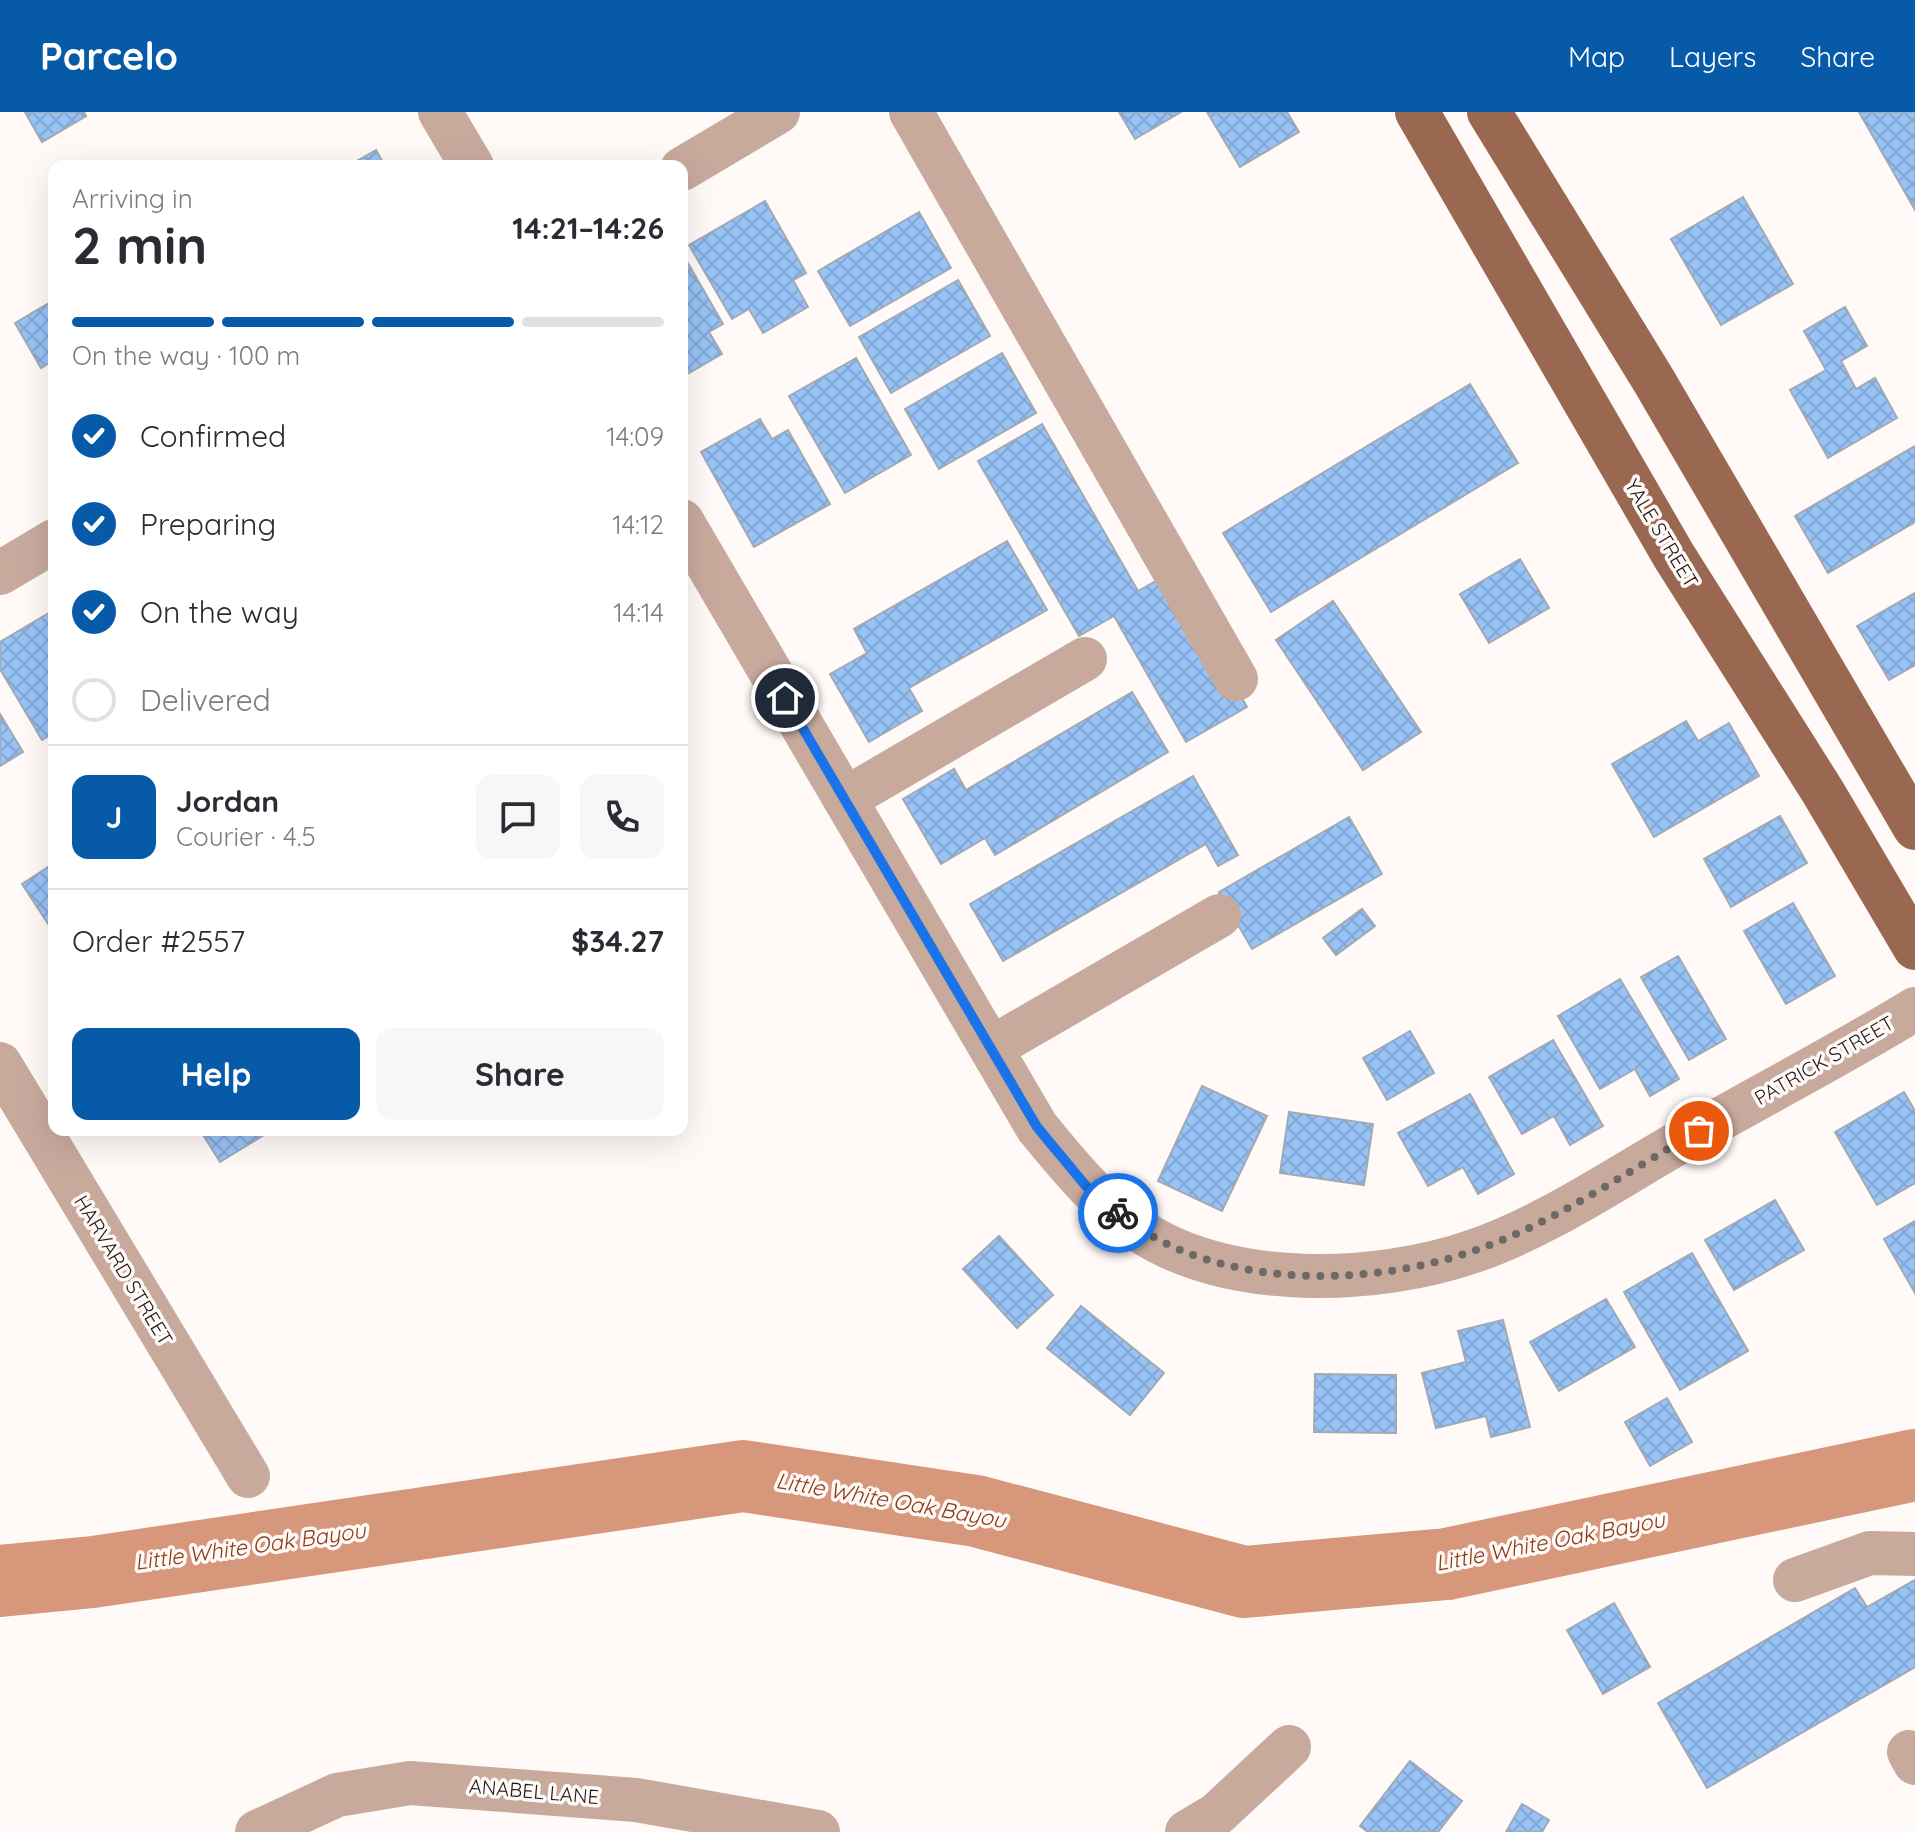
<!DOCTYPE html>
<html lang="en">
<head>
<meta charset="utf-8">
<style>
  :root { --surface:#fff; --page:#f7f7f7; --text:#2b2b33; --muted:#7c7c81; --line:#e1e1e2; --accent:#075aa8 }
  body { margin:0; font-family:Quicksand,sans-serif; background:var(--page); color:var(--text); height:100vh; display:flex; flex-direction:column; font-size:30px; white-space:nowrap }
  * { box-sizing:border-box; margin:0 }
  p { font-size:26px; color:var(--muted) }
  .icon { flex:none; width:44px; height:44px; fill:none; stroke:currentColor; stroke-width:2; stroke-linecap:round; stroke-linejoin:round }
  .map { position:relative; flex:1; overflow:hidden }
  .drawer { position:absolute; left:48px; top:48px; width:640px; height:976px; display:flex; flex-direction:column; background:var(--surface); border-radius:16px; box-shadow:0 8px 32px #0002 }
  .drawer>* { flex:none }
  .pin { position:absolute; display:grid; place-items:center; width:68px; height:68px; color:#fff; margin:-34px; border:4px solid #fff; border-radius:50%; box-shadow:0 2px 8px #0007 }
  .courier { position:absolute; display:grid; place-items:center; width:80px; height:80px; margin:-40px; border:6px solid #1a73e8; border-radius:50%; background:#fff; color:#222; box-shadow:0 2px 10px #0007 }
  .summary em { font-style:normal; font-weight:700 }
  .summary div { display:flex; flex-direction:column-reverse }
  .summary { display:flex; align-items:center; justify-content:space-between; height:136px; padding:0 24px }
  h1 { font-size:52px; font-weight:700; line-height:60px }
  .bar { display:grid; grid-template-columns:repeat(4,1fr); gap:12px 8px; align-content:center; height:96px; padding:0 24px }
  .bar i { height:10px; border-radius:6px; background:var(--line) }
  .bar .on { background:var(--accent) }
  .bar p { grid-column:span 4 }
  .line { display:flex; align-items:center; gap:20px; padding:0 24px; border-top:2px solid var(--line) }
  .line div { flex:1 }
  .round { display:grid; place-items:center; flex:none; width:84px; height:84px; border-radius:16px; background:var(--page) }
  ol { padding:0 24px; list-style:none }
  li { display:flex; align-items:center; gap:24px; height:88px }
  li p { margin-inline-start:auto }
  li .icon { padding:8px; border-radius:50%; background:var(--accent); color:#fff; stroke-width:4 }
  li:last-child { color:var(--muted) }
  li i { width:44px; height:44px; border:4px solid var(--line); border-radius:50% }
  .button { display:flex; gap:16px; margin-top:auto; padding:16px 24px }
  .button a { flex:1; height:92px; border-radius:16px; background:var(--accent); color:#fff; font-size:32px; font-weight:700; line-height:92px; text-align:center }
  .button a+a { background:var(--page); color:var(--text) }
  header { display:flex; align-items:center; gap:48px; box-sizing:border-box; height:112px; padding:0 40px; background:var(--accent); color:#fff }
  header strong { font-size:38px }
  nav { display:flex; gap:44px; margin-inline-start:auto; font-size:28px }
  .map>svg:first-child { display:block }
</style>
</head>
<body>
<header>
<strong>Parcelo</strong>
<nav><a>Map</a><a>Layers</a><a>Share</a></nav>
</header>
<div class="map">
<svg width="1915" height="1720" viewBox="0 0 1915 1720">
  <defs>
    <pattern id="building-cross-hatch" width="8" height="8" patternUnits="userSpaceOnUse" patternTransform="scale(2)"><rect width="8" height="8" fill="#98c3f7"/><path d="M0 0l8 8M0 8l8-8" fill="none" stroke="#83a7d3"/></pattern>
  </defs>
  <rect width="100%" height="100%" fill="#fff9f7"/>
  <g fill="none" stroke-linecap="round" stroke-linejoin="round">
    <polyline stroke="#d7977b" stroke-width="72" points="0,1469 93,1460 743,1364 976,1399 1244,1470 1447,1452 1915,1353"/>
  </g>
  <g fill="url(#building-cross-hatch)" stroke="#a1a9b3" stroke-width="2">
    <polygon points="25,0 84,0 86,4 42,30"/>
    <polygon points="1119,0 1181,0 1135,27"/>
    <polygon points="1207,0 1287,0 1299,20 1240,55"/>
    <polygon points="1859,0 1915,0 1915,98"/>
    <polygon points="376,38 385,54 348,54"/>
    <polygon points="1743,85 1793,172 1721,213 1671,127"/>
    <polygon points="765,89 806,161 793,168 808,195 763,221 749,197 732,207 689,133"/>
    <polygon points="919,100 951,156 850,214 818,159"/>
    <polygon points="682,141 723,212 709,220 722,242 682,265"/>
    <polygon points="958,168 990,224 891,281 859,225"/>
    <polygon points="54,188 54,248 41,256 15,211"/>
    <polygon points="1845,195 1867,234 1841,249 1856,277 1875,266 1897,306 1828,346 1790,278 1826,258 1804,219"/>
    <polygon points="1002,241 1036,301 939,357 905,297"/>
    <polygon points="856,246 911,343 845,381 789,284"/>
    <polygon points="1470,272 1518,351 1271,500 1223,421"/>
    <polygon points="760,307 772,327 788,318 830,392 754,435 701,340"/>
    <polygon points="1042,312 1138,479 1170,461 1247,595 1186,630 1114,504 1079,524 978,349"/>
    <polygon points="1915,334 1915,410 1828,461 1795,404"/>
    <polygon points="1007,429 1047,498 909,576 922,599 869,630 830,562 867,541 854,517"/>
    <polygon points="1520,447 1549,496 1489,531 1460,482"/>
    <polygon points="1915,481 1915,553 1889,568 1857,514"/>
    <polygon points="1333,489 1421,620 1363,658 1276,528"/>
    <polygon points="54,498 54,621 42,628 0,557 0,530"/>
    <polygon points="1132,580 1168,640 995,743 985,726 941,752 903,687 954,657 966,678"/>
    <polygon points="0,602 23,640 0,654"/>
    <polygon points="1686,609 1698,629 1729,611 1759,664 1654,725 1612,652"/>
    <polygon points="1193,664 1238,743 1218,754 1206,732 1003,849 970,792"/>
    <polygon points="1780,704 1807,751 1731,795 1704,747"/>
    <polygon points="1349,705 1382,762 1252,837 1219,780"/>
    <polygon points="54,751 54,821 22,772"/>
    <polygon points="1793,791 1835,864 1786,892 1744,819"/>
    <polygon points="1362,797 1375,814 1336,843 1323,826"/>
    <polygon points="1678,844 1726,927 1689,948 1641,865"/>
    <polygon points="1620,867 1679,967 1650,984 1635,957 1600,977 1558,904"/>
    <polygon points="1410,919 1434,961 1387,988 1363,946"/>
    <polygon points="1553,928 1603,1014 1570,1033 1554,1004 1522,1022 1489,965"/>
    <polygon points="1202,974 1267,1004 1222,1099 1158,1069"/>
    <polygon points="1904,980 1915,999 1915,1071 1877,1093 1835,1020"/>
    <polygon points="1470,982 1514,1062 1478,1082 1463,1055 1428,1074 1398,1021"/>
    <polygon points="1289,1000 1373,1012 1364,1073 1280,1061"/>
    <polygon points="200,1018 272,1018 220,1050"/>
    <polygon points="1775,1088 1804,1138 1734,1178 1705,1128"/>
    <polygon points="1915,1109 1915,1181 1884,1127"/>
    <polygon points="999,1124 1053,1183 1017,1216 963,1157"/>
    <polygon points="1692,1141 1748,1239 1680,1278 1624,1180"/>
    <polygon points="1606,1187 1635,1235 1559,1279 1530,1230"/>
    <polygon points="1081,1194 1164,1261 1130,1303 1047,1236"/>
    <polygon points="1503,1208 1530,1315 1491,1325 1486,1304 1436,1316 1422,1261 1466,1250 1458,1219"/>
    <polygon points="1315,1262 1396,1263 1396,1321 1314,1320"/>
    <polygon points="1667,1286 1692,1330 1650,1354 1625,1310"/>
    <polygon points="1915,1468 1915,1555 1707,1676 1658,1591 1855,1476 1867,1495"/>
    <polygon points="1614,1491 1650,1555 1603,1582 1567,1518"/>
    <polygon points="1410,1649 1462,1689 1438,1720 1368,1720 1360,1714"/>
    <polygon points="1522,1692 1549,1708 1542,1720 1506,1720"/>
  </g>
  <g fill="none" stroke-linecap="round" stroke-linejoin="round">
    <g stroke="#c8aa9d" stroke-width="44">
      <polyline points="440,0 472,54"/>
      <polyline points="911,0 1236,567"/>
      <polyline points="682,57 778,0"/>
      <path d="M682 409 1037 1015C1068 1053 1098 1090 1139 1118 1227 1178 1377 1173 1474 1139 1546 1114 1612 1069 1678 1031 1756 986 1838 944 1915 897"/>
      <polyline points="0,461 54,429"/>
      <polyline points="845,687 1085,547"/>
      <polyline points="993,935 1219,804"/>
      <polyline points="0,952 248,1364"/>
      <polyline points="1795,1468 1870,1441 1915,1442"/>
      <polyline points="1909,1640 1915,1651"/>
      <polyline points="257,1720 337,1683 410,1671 636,1688 818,1720"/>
      <polyline points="1187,1720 1217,1702 1289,1635"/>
    </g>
    <g stroke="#9a6750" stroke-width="44">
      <polyline points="1417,0 1674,444 1823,680 1915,836"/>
      <polyline points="1489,0 1654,269 1915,716"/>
    </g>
  </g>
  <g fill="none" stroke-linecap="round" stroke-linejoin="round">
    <path stroke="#6e6967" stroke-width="8" stroke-dasharray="0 14.4" d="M1118 1101C1211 1177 1363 1177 1473 1139 1553 1112 1626 1060 1699 1019"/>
    <polyline stroke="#1a73e8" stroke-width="10" points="785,586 1037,1015 1086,1074 1118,1101"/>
  </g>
  <g text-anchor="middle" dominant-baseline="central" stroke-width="7" stroke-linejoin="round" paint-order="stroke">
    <g font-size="20" fill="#201b19" stroke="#fff9f7">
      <text transform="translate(1662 421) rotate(59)">YALE STREET</text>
      <text transform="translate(1824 948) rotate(-30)">PATRICK STREET</text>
      <text transform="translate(124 1158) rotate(59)">HARVARD STREET</text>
      <text transform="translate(534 1679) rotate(5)">ANABEL LANE</text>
    </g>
    <g font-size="22" font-style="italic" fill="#893c13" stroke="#fff9f7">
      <text transform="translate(891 1388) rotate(10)">Little White Oak Bayou</text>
      <text transform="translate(1550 1429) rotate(-11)">Little White Oak Bayou</text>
      <text transform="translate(250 1434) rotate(-8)">Little White Oak Bayou</text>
    </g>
  </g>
</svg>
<div class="pin" style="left:1699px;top:1019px;background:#ea580c"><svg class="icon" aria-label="bag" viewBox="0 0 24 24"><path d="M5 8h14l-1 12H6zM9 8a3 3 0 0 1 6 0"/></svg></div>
<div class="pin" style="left:785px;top:586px;background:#1f2937"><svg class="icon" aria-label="home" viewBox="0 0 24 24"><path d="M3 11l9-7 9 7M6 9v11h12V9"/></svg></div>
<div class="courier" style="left:1118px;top:1101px"><svg class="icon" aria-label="bike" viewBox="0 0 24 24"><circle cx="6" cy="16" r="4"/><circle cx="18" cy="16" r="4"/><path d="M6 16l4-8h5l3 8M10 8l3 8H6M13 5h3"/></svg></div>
<section class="drawer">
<div class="summary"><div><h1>2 min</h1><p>Arriving in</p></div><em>14:21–14:26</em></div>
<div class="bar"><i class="on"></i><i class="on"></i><i class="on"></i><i></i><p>On the way · 100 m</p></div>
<ol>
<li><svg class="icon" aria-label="check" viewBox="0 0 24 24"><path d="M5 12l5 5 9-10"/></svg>Confirmed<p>14:09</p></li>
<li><svg class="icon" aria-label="check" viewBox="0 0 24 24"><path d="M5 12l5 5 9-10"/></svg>Preparing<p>14:12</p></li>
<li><svg class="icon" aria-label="check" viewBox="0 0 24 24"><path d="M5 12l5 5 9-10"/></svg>On the way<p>14:14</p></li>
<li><i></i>Delivered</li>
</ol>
<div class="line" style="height:144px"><b class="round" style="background:var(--accent);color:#fff">J</b><div><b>Jordan</b><p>Courier · 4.5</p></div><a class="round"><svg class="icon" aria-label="chat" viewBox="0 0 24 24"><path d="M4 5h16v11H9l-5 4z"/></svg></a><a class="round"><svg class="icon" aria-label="phone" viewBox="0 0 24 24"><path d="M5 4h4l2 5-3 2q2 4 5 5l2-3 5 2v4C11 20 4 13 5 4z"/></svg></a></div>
<div class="line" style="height:104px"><div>Order #2557</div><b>$34.27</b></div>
<div class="button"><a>Help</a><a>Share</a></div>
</section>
</div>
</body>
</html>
